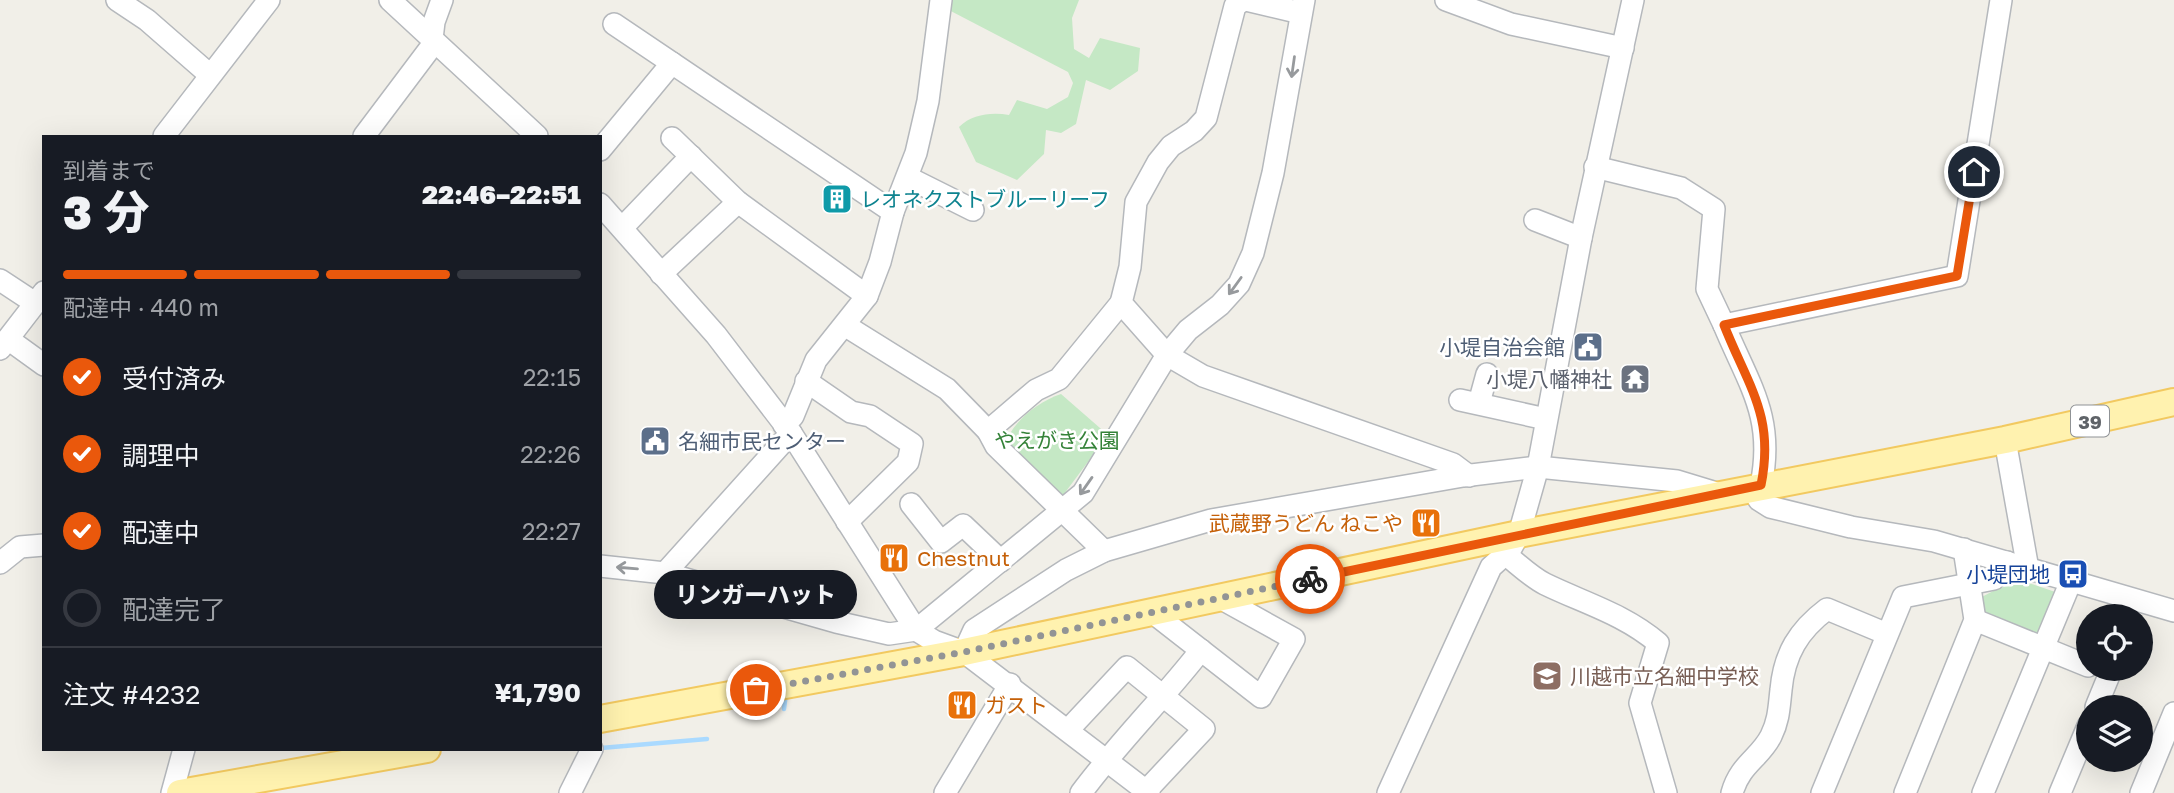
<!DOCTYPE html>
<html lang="ja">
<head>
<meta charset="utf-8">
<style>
  :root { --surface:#171b24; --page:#20242c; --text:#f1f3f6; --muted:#9ea1a6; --line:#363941; --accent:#ea580c }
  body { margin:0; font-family:"Golos Text","Noto Sans JP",sans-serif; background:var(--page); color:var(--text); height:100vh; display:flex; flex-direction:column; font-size:26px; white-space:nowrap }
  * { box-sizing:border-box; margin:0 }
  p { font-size:23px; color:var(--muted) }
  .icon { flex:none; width:38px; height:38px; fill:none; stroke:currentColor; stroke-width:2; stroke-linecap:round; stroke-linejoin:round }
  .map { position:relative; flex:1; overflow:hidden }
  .drawer { position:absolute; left:42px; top:135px; width:560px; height:616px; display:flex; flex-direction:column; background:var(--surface); border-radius:0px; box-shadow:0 7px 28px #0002 }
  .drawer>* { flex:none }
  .buttons { position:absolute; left:2076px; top:604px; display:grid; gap:14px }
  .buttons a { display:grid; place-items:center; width:77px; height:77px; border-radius:50%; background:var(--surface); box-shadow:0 7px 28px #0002; font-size:35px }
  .pin { position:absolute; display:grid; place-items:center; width:60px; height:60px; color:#fff; margin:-30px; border:4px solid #fff; border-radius:50%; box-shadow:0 2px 7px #0007 }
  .courier { position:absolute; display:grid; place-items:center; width:70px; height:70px; margin:-35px; border:5px solid #ea580c; border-radius:50%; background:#fff; color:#222; box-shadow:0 2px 9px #0007 }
  .bubble { position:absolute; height:49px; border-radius:24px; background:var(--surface); box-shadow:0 7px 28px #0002; font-size:23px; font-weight:800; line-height:49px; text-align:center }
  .overview em { font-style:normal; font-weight:800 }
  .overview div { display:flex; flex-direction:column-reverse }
  .overview { display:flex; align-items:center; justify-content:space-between; height:119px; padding:0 21px }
  h1 { font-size:46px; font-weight:800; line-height:52px }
  .bar { display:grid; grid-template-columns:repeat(4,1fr); gap:10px 7px; align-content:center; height:84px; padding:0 21px }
  .bar i { height:9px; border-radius:5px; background:var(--line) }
  .bar .active { background:var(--accent) }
  .bar p { grid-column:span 4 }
  .line { display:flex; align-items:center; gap:18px; padding:0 21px; border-top:2px solid var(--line) }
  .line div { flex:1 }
  ol { padding:0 21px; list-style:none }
  li { display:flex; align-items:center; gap:21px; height:77px }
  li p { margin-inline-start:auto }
  li .icon { padding:7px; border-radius:50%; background:var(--accent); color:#fff; stroke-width:4 }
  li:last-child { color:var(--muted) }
  li i { width:38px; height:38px; border:4px solid var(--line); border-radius:50% }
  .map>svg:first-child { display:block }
</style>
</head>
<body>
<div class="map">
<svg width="2174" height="793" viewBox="0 0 2174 793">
  <rect width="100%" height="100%" fill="#f1efe8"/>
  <g fill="#c5e8c5">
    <path d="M946 0H1079L1072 18 1074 49 1089 58 1100 38 1140 48 1138 71 1110 90 1086 80 1076 124 1061 133 1046 130 1044 154 1017 180 976 162 959 127C972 114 992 112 1009 115L1017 100 1047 109 1068 97 1073 83 1068 72 945 8Z"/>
    <path d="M1061 394 1108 435 1061 498 1004 446C1012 422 1037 402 1061 394Z"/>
    <polygon points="2023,581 2061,594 2042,640 1981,615 1978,599 1997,589"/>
  </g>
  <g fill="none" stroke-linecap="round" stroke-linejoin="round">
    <g stroke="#aadaff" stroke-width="4.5">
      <polyline points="784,709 786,693"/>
      <polyline points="601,748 707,739"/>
    </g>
    <g stroke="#b5b8bc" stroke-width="24">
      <g id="minor">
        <polyline points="117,0 147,20 210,75"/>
        <polyline points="390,0 537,136"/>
        <polyline points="1243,0 1235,6 1206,118 1194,131 1171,146 1158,162 1136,202 1130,267 1121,303 1167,355 1203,376 1453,464 1469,476"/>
        <polyline points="1246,0 1301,13"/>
        <polyline points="1446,0 1511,24 1623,48"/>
        <polyline points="614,24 893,212"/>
        <polyline points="164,136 269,0"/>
        <polyline points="364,136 431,47 434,22 442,0"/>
        <polyline points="672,138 738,202 867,296"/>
        <polyline points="600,150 672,63"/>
        <polyline points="1595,167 1681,188 1714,209 1707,289 1724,325 1957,276 2001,0"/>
        <polyline points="909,178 973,210"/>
        <polyline points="600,204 716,335 791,433 916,630 934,641 964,652 1149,793"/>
        <polyline points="1535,220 1581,238"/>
        <polyline points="622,228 691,156"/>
        <polyline points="661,274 738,202"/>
        <polyline points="0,280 35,303"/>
        <path d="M1724 325C1749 385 1775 417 1761 485"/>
        <polyline points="846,326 947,389 988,431"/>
        <polyline points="8,339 44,365"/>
        <polyline points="0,349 44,292"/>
        <polyline points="806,381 851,412 870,416 912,444 908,462 847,522"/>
        <polyline points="1460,400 1546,419"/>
        <polyline points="1479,403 1487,374"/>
        <polyline points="784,425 793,416 816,360 867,296 880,262 893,212 916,153 928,101 941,0"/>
        <polyline points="2005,440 2028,569"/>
        <polyline points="1752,488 1759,500 1770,507 1851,527 1934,541 2174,611"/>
        <polyline points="911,504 941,542 963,525 1001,561"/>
        <polyline points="1104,551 996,446 988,431 1036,390 1059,379 1121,303"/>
        <path d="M1505 554C1518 564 1531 577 1545 584 1584 603 1624 614 1658 643L1640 703 1666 793"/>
        <polyline points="0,563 20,547 44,545"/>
        <polyline points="600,566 665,573 836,622 889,634 916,630 1083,493 1167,355 1188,330 1220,305 1239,284 1253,253 1273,173 1304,0"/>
        <polyline points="665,573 791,433"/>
        <polyline points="1152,612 1261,697 1294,639 1222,599"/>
        <polyline points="1975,620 2088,666"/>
        <polyline points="964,652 974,630 1066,570 1104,551 1211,520 1463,476 1538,467 1677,481 1723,495"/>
        <polyline points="2096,707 2112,668"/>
        <polyline points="1068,730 1127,667 1204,729 1146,791"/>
        <polyline points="172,793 184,749"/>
        <polyline points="570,793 592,749"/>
        <polyline points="945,793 1010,684"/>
        <path d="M1081 793C1118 743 1163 699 1201 650"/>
        <polyline points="1388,793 1491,567 1510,550 1519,534 1538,467 1581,238 1633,0"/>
        <path d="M1732 793C1740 764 1760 758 1771 736 1779 720 1779 707 1781 690 1784 654 1799 630 1827 609L1887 634"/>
        <polyline points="1822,793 1903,597 1994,579 2007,562"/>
        <polyline points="1905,793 1975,620 1964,549"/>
        <polyline points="1983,793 2071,581"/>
        <polyline points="2060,793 2088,726"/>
        <polyline points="2141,793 2174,713"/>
      </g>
    </g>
    <g stroke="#f2c960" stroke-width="30">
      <g id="major">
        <polyline points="600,719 964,652 1519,534 2005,440 2174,402"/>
        <polyline points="180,793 427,749"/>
      </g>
    </g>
    <use href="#minor" stroke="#fff" stroke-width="21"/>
    <use href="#major" stroke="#fff2af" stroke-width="26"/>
  </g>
  <defs><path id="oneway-shaft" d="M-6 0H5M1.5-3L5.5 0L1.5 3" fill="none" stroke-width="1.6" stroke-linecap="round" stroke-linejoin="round" transform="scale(1.75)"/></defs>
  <g stroke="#979a9d">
    <use href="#oneway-shaft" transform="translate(1293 67) rotate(98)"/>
    <use href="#oneway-shaft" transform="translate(1235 286) rotate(126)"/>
    <use href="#oneway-shaft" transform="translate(1086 486) rotate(125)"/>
    <use href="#oneway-shaft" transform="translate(627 568) rotate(-175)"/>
  </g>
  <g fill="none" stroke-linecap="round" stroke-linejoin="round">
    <polyline stroke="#929495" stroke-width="7" stroke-dasharray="0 12.6" points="756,690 964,652 1310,579"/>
    <path stroke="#ea580c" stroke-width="9" d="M1310 579 1761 485C1775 416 1748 386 1724 325L1957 276 1974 172"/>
  </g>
  <defs>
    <g id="building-square" transform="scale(1.575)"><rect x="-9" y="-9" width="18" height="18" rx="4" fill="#0f9aa8" stroke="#fff"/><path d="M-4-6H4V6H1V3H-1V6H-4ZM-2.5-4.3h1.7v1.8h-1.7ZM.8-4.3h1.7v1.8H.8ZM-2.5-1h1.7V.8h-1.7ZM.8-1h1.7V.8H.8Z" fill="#fff"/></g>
    <g id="civic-square" transform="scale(1.575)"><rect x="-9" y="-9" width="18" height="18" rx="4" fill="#5c6f8a" stroke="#fff"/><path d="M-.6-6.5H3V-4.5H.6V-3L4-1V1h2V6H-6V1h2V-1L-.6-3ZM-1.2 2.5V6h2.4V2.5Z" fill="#fff"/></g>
    <g id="temple-square" transform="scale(1.575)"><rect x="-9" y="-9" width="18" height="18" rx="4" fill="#6b7280" stroke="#fff"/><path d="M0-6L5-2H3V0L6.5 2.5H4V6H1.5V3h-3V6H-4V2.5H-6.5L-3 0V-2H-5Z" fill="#fff"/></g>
    <g id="restaurant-square" transform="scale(1.575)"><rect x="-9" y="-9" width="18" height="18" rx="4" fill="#e8710a" stroke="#fff"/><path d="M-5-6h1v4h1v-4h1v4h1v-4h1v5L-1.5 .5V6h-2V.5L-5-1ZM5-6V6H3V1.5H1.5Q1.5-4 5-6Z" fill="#fff"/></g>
    <g id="bus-square" transform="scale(1.575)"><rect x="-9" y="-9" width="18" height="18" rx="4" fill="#1a4fb4" stroke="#fff"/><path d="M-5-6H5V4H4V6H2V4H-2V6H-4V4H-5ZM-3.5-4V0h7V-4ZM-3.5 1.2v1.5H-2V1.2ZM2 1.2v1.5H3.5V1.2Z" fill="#fff"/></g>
    <g id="school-square" transform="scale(1.575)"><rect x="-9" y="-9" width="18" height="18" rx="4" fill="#8d6e63" stroke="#fff"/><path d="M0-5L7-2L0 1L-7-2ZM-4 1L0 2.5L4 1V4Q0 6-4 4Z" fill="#fff"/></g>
  </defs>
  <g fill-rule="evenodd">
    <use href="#building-square" x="837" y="199"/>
    <use href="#civic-square" x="1588" y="347"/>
    <use href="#temple-square" x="1635" y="379"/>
    <use href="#civic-square" x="655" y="441"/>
    <use href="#restaurant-square" x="1426" y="523"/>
    <use href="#restaurant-square" x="894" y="558"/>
    <use href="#bus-square" x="2073" y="574"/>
    <use href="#school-square" x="1547" y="676"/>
    <use href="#restaurant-square" x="962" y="705"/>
  </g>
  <g text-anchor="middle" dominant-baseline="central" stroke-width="5" stroke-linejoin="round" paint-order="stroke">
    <rect fill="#fff" stroke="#8f9295" stroke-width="2" x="2071" y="405.5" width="38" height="31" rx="5"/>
    <g font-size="19" font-weight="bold" fill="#5f6368">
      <text x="2090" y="421">39</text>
    </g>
    <g font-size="21" fill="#0d838f" stroke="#fff" text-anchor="start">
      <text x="860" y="199">レオネクストブルーリーフ</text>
    </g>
    <g font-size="21" fill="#4e5e75" stroke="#fff" text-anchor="end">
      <text x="1565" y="347">小堤自治会館</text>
      <text x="678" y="441" text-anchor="start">名細市民センター</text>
    </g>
    <g font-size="21" fill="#5b616d" stroke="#fff" text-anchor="end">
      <text x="1612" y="379">小堤八幡神社</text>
    </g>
    <g font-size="21" fill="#348238" stroke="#fff">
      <text x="1057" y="440">やえがき公園</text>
    </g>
    <g font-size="21" fill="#c56008" stroke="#fff" text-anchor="start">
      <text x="1403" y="523" text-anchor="end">武蔵野うどん ねこや</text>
      <text x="917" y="558">Chestnut</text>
      <text x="985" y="705">ガスト</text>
    </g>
    <g font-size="21" fill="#164399" stroke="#fff" text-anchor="end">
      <text x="2050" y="574">小堤団地</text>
    </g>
    <g font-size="21" fill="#785e54" stroke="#fff" text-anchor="start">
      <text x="1570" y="676">川越市立名細中学校</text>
    </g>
  </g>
</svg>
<div class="buttons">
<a><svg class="icon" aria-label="locate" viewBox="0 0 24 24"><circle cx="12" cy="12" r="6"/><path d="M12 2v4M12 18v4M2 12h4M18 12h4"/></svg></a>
<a><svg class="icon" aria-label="layers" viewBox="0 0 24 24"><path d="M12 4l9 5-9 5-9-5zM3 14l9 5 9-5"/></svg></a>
</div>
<div class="pin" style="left:756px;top:690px;background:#ea580c"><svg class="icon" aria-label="bag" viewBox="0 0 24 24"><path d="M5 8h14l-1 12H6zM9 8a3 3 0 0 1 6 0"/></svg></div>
<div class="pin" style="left:1974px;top:172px;background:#1f2937"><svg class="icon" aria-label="home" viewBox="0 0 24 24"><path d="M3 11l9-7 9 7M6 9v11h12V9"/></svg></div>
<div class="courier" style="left:1310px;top:579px"><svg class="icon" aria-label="bike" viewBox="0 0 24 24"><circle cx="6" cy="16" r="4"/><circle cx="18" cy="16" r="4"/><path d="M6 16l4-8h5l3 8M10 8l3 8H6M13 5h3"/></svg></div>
<div class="bubble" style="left:654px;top:570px;width:203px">リンガーハット</div>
<section class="drawer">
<div class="overview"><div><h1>3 分</h1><p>到着まで</p></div><em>22:46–22:51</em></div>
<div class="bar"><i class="active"></i><i class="active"></i><i class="active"></i><i></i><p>配達中 · 440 m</p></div>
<ol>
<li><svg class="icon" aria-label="check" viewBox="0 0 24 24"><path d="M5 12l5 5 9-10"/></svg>受付済み<p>22:15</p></li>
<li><svg class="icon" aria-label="check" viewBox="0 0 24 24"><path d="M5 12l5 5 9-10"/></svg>調理中<p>22:26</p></li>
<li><svg class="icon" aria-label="check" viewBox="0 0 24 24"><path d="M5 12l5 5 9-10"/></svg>配達中<p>22:27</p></li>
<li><i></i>配達完了</li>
</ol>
<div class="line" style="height:91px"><div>注文 #4232</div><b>¥1,790</b></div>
</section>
</div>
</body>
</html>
